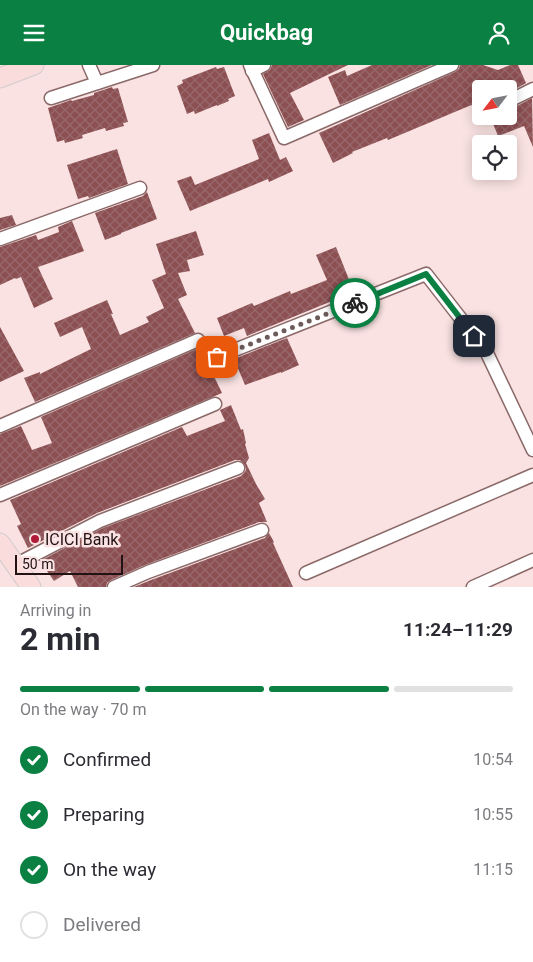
<!DOCTYPE html>
<html lang="en">
<head>
<meta charset="utf-8">
<style>
  :root { --surface:#fff; --page:#f2f2f3; --text:#2b2b33; --muted:#7c7c81; --line:#e1e1e2; --accent:#0b8043 }
  body { margin:0; font-family:Roboto,sans-serif; background:var(--page); color:var(--text); height:100vh; display:flex; flex-direction:column; font-size:19px; white-space:nowrap }
  * { box-sizing:border-box; margin:0 }
  p { font-size:16px; color:var(--muted) }
  .icon { flex:none; width:28px; height:28px; fill:none; stroke:currentColor; stroke-width:2; stroke-linecap:round; stroke-linejoin:round }
  .map { position:relative; height:522px; overflow:hidden }
  .side { display:flex; flex-direction:column; background:var(--surface); flex:1 }
  .side>* { flex:none }
  .needle { width:32px; rotate:238deg }
  .controls { position:absolute; left:472px; top:15px; display:grid; gap:10px }
  .controls a { display:grid; place-items:center; width:45px; height:45px; border-radius:5px; background:var(--surface); box-shadow:0 2px 12px #0003; font-size:25px }
  .scale { position:absolute; left:15px; bottom:12px; width:108px; box-sizing:border-box; padding-left:5px; border:2px solid #211313; border-top:0; font-size:14px; line-height:18px; white-space:nowrap; color:#211313; -webkit-text-stroke:4px #fae2e2; paint-order:stroke }
  .pin { position:absolute; display:grid; place-items:center; width:42px; height:42px; color:#fff; margin:-21px; border-radius:10px; box-shadow:0 2px 8px #0006 }
  .courier { position:absolute; display:grid; place-items:center; width:50px; height:50px; margin:-25px; border:4px solid #0b8043; border-radius:50%; background:#fff; color:#222; box-shadow:0 1px 6px #0007 }
  .summary em { font-style:normal; font-weight:700 }
  .summary div { display:flex; flex-direction:column-reverse }
  .summary { display:flex; align-items:center; justify-content:space-between; height:85px; padding:0 20px }
  h1 { font-size:32px; font-weight:700; line-height:38px }
  .bar { display:grid; grid-template-columns:repeat(4,1fr); gap:8px 5px; align-content:center; height:60px; padding:0 20px }
  .bar i { height:6px; border-radius:4px; background:var(--line) }
  .bar .selected { background:var(--accent) }
  .bar p { grid-column:span 4 }
  ol { padding:0 20px; list-style:none }
  li { display:flex; align-items:center; gap:15px; height:55px }
  li p { margin-inline-start:auto }
  li .icon { padding:5px; border-radius:50%; background:var(--accent); color:#fff; stroke-width:4 }
  li:last-child { color:var(--muted) }
  li i { width:28px; height:28px; border:2px solid var(--line); border-radius:50% }
  header { display:flex; justify-content:space-between; align-items:center; height:65px; padding:0 20px; background:var(--accent); color:#fff; font-size:22px; font-weight:700 }
  .map>svg:first-child { display:block }
</style>
</head>
<body>
<header><svg class="icon" aria-label="menu" viewBox="0 0 24 24"><path d="M4 6h16M4 12h16M4 18h16"/></svg>Quickbag<svg class="icon" aria-label="person" viewBox="0 0 24 24"><circle cx="12" cy="8" r="4"/><path d="M4 21q1-7 8-7t8 7"/></svg></header>
<div class="map">
<svg width="533" height="522" viewBox="0 0 533 522">
  <defs>
    <pattern id="building-cross-hatch" width="8" height="8" patternUnits="userSpaceOnUse" patternTransform="scale(1.25)"><rect width="8" height="8" fill="#8c4f52"/><path d="M0 0l8 8M0 8l8-8" fill="none" stroke="#98696c"/></pattern>
  </defs>
  <rect width="100%" height="100%" fill="#fae2e2"/>
  <g fill="url(#building-cross-hatch)">
    <polygon points="272,0 348,0 290,28 304,55 288,62 263,9 270,5"/>
    <polygon points="372,0 432,0 340,40 328,12 345,5 347,11"/>
    <polygon points="460,0 483,0 498,5 510,0 518,0 526,18 510,27 509,24 481,24 481,37 469,41 388,75 387,73 352,87 353,88 333,98 319,68 455,7 459,4"/>
    <polygon points="216,2 217,4 224,2 235,31 228,34 229,36 217,41 217,40 195,49 194,46 187,49 177,21 183,18 182,15"/>
    <polygon points="112,22 113,24 118,23 128,57 123,58 124,61 106,66 105,63 82,70 83,73 65,78 64,75 57,77 48,43 71,35 72,36 94,30 94,28"/>
    <polygon points="532,33 533,82 524,61 498,71 490,51 509,51 509,43 519,40"/>
    <polygon points="269,68 280,95 286,92 293,106 269,117 268,114 190,146 177,116 191,111 195,120 259,94 252,75"/>
    <polygon points="117,84 128,119 89,133 88,131 78,134 67,100"/>
    <polygon points="147,127 157,154 121,168 121,169 105,175 95,148 143,131"/>
    <polygon points="12,150 16,160 0,165 0,153"/>
    <polygon points="72,156 84,186 38,202 53,234 34,243 21,212 16,214 15,213 0,220 0,182 36,170 38,175 59,167 58,162"/>
    <polygon points="196,166 204,190 187,195 190,206 178,208 187,230 178,234 195,268 35,337 24,313 40,307 40,309 91,284 82,262 60,272 54,258 107,235 113,249 111,249 120,270 149,257 146,252 164,243 152,215 166,209 156,179"/>
    <polygon points="336,182 354,227 247,271 244,263 224,271 217,253 252,238 254,241 290,226 291,229 327,215 316,190"/>
    <polygon points="0,262 24,306 0,317"/>
    <polygon points="287,273 299,300 281,308 281,307 245,320 234,294"/>
    <polygon points="205,279 210,289 210,295 215,301 210,303 222,328 0,421 0,369 21,361 32,385 52,378 41,352 201,282"/>
    <polygon points="231,340 241,365 243,364 246,378 245,379 249,393 246,398 256,419 265,434 259,438 267,457 259,457 145,500 111,515 107,518 106,522 78,522 70,506 54,516 40,496 103,463 241,411 244,408 246,405 245,400 240,395 235,395 97,448 28,483 17,461 21,459 10,435 182,362 187,371 225,356 220,345"/>
    <polygon points="269,468 274,477 273,478 293,522 134,522 151,515 265,473"/>
  </g>
  <g fill="none" stroke-linecap="round" stroke-linejoin="round">
    <g stroke="#8b6969" stroke-width="15">
      <g id="street">
        <polyline points="89,0 97,18"/>
        <polyline points="250,0 284,73 452,0"/>
        <polyline points="252,6 264,0"/>
        <polyline points="51,33 153,0"/>
        <polyline points="515,33 533,24"/>
        <polyline points="0,174 140,123"/>
        <polyline points="217,292 426,209 486,286 533,385"/>
        <polyline points="0,361 198,275"/>
        <polyline points="0,430 215,339"/>
        <polyline points="15,500 100,456 238,403"/>
        <polyline points="306,508 533,410"/>
        <polyline points="114,522 148,507 262,465"/>
        <polyline points="473,522 533,495"/>
      </g>
    </g>
    <g stroke="#cecbcb" stroke-width="21">
      <g id="primary">
        <polyline points="0,13 34,0"/>
        <polyline points="0,478 31,522"/>
      </g>
    </g>
    <use href="#street" stroke="#fff" stroke-width="12"/>
    <use href="#primary" stroke="#fbdcdc" stroke-width="19"/>
  </g>
  <g fill="none" stroke-linecap="round" stroke-linejoin="round">
    <polyline stroke="#6d5b5b" stroke-width="5" stroke-dasharray="0 9" points="217,292 355,238"/>
    <polyline stroke="#0b8043" stroke-width="6" points="355,238 426,209 474,271"/>
  </g>
  <circle fill="#b01c38" stroke="#fae2e2" stroke-width="2" cx="35" cy="474" r="5"/>
  <g text-anchor="middle" dominant-baseline="central" stroke-width="5" stroke-linejoin="round" paint-order="stroke">
    <g font-size="16" fill="#211313" stroke="#fae2e2" text-anchor="start">
      <text x="45" y="474">ICICI Bank</text>
    </g>
  </g>
</svg>
<div class="controls">
<a><svg class="needle" viewBox="-14 -14 28 28"><path d="M0-13l5 13h-10z" fill="#e53935"/><path d="M0 13l5-13h-10z" fill="#7c7c81"/></svg></a>
<a><svg class="icon" aria-label="locate" viewBox="0 0 24 24"><circle cx="12" cy="12" r="6"/><path d="M12 2v4M12 18v4M2 12h4M18 12h4"/></svg></a>
</div>
<div class="scale">50 m</div>
<div class="pin" style="left:217px;top:292px;background:#ea580c"><svg class="icon" aria-label="bag" viewBox="0 0 24 24"><path d="M5 8h14l-1 12H6zM9 8a3 3 0 0 1 6 0"/></svg></div>
<div class="pin" style="left:474px;top:271px;background:#1f2937"><svg class="icon" aria-label="home" viewBox="0 0 24 24"><path d="M3 11l9-7 9 7M6 9v11h12V9"/></svg></div>
<div class="courier" style="left:355px;top:238px"><svg class="icon" aria-label="bike" viewBox="0 0 24 24"><circle cx="6" cy="16" r="4"/><circle cx="18" cy="16" r="4"/><path d="M6 16l4-8h5l3 8M10 8l3 8H6M13 5h3"/></svg></div>
</div>
<section class="side">
<div class="summary"><div><h1>2 min</h1><p>Arriving in</p></div><em>11:24–11:29</em></div>
<div class="bar"><i class="selected"></i><i class="selected"></i><i class="selected"></i><i></i><p>On the way · 70 m</p></div>
<ol>
<li><svg class="icon" aria-label="check" viewBox="0 0 24 24"><path d="M5 12l5 5 9-10"/></svg>Confirmed<p>10:54</p></li>
<li><svg class="icon" aria-label="check" viewBox="0 0 24 24"><path d="M5 12l5 5 9-10"/></svg>Preparing<p>10:55</p></li>
<li><svg class="icon" aria-label="check" viewBox="0 0 24 24"><path d="M5 12l5 5 9-10"/></svg>On the way<p>11:15</p></li>
<li><i></i>Delivered</li>
</ol>
</section>
</body>
</html>
